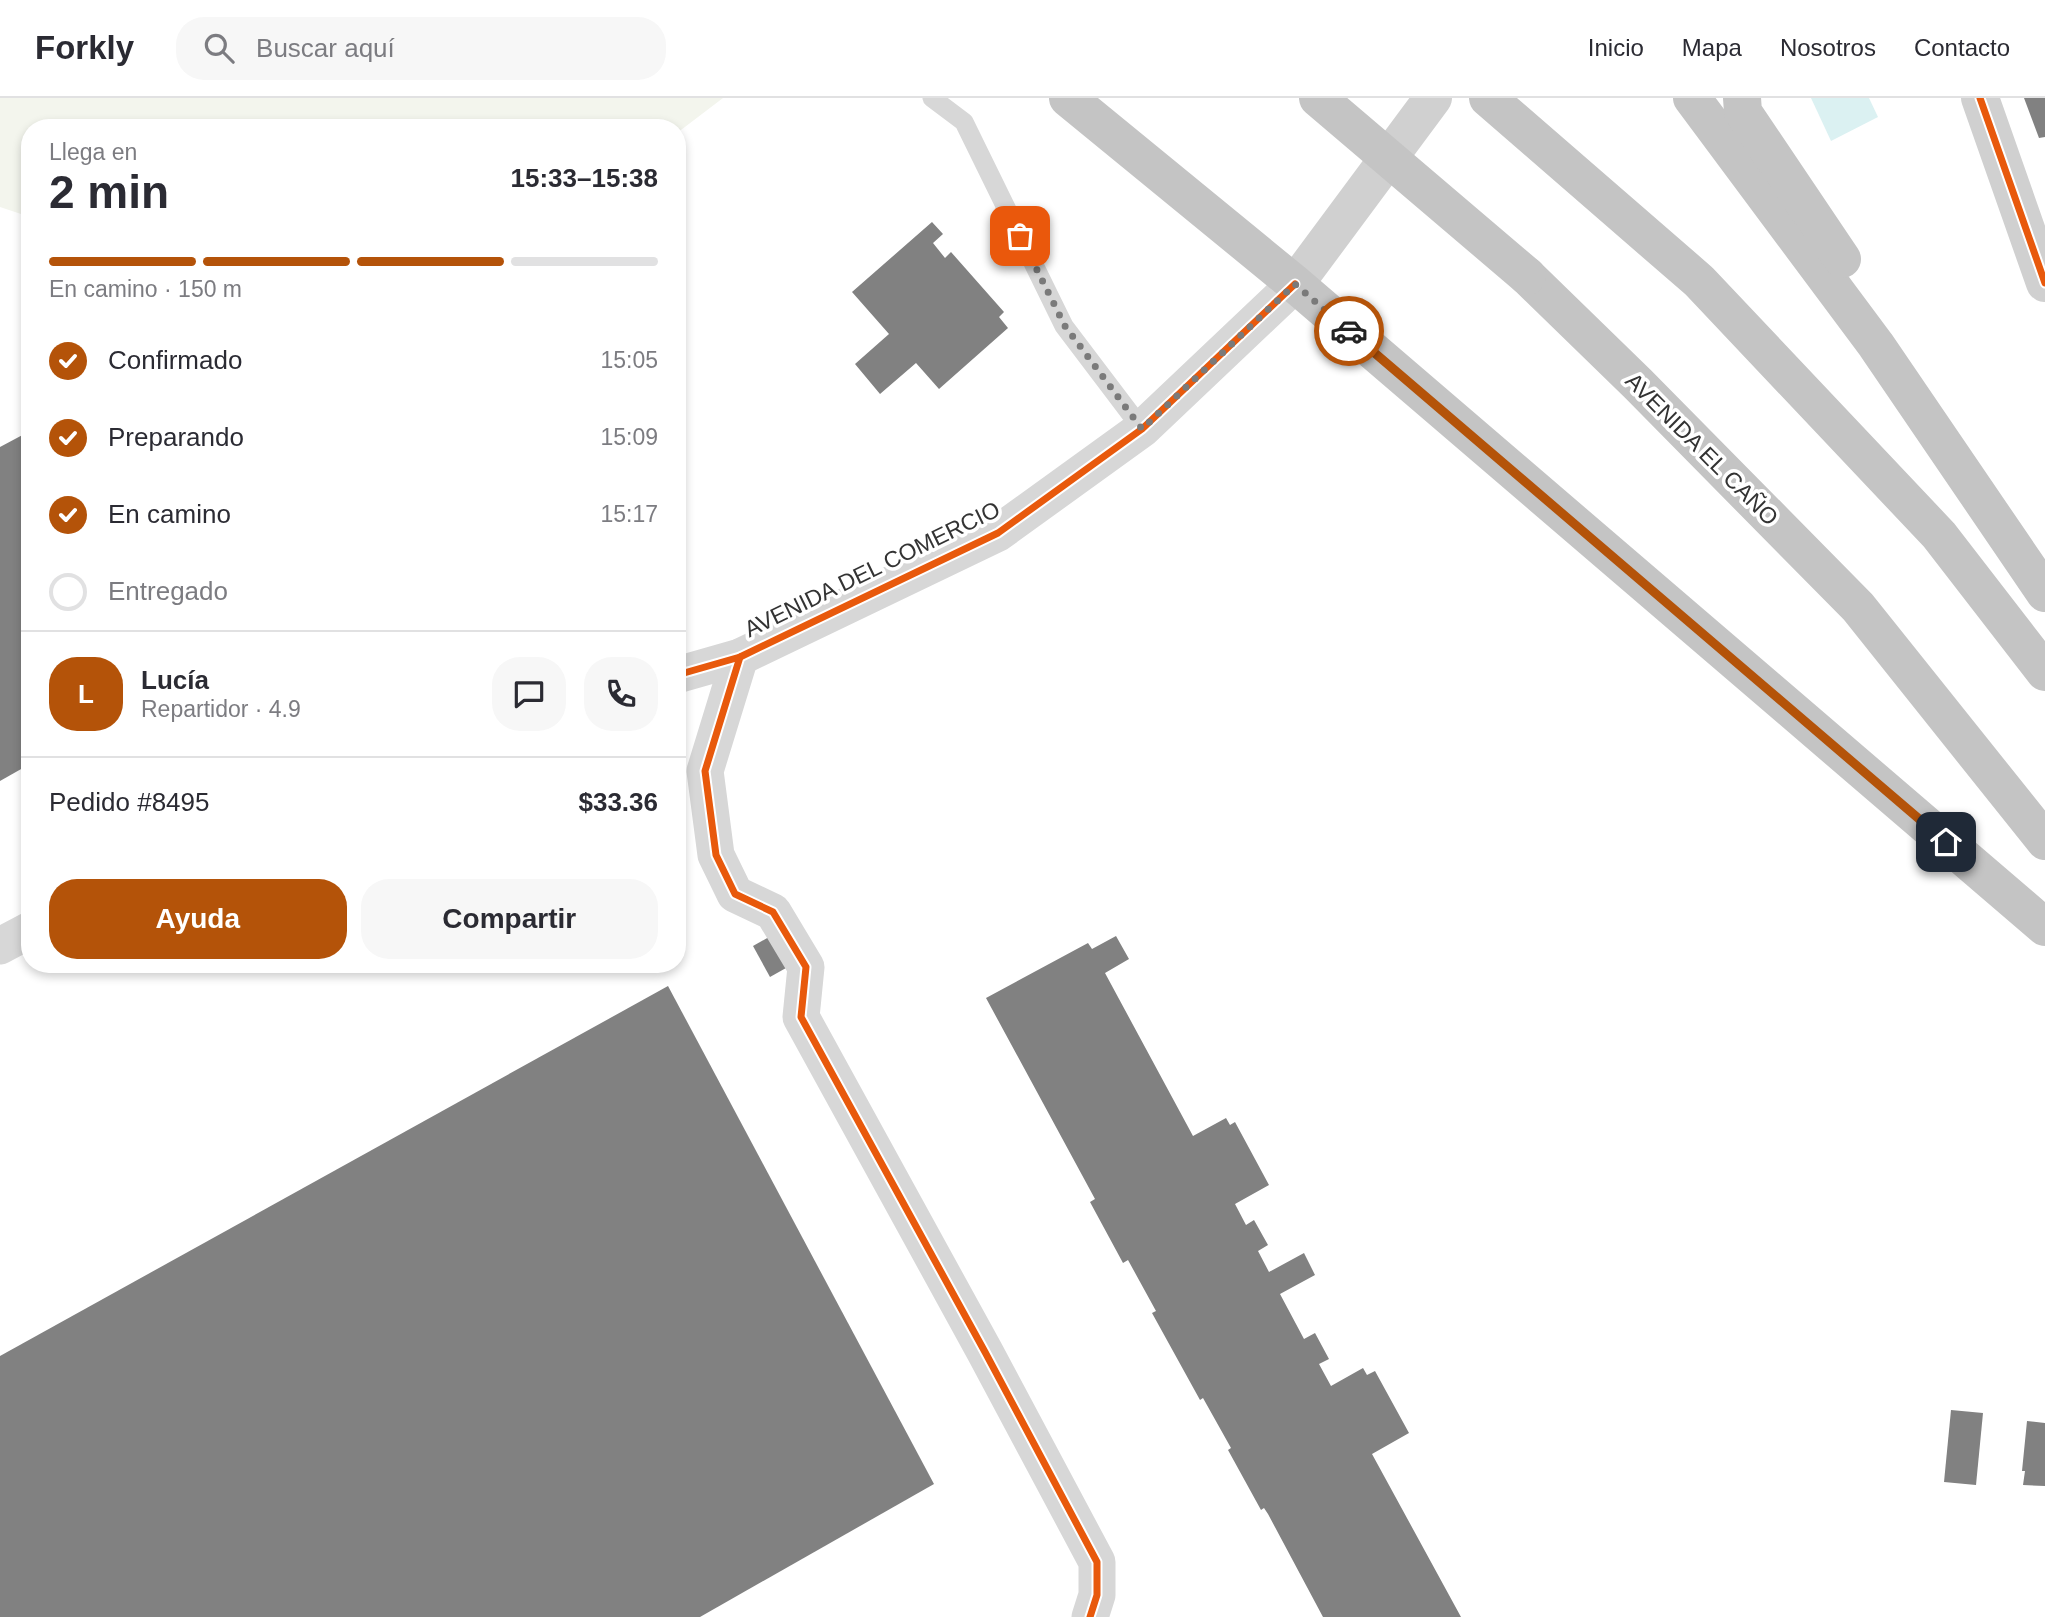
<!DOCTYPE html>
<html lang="es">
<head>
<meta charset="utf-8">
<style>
  :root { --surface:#fff; --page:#f7f7f7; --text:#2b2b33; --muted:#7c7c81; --line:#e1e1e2; --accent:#b45309 }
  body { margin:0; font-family:Helvetica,sans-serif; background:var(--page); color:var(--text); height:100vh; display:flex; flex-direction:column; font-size:26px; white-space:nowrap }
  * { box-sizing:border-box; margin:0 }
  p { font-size:23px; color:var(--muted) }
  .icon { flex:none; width:38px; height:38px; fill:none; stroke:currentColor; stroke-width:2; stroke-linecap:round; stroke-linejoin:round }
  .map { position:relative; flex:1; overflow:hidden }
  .panel { position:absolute; left:21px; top:21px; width:665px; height:854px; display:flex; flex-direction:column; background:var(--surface); border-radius:28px; box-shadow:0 4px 10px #0003 }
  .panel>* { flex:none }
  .pin { position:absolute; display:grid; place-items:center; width:60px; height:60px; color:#fff; margin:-30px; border-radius:14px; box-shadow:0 4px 10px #0006 }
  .courier { position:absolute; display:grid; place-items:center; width:70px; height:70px; margin:-35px; border:5px solid #b45309; border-radius:50%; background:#fff; color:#222; box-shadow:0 2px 9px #0007 }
  .summary em { font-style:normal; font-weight:800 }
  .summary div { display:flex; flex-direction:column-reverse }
  .summary { display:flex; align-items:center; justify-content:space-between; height:119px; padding:0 28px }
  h1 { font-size:46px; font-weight:800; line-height:52px }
  .bar { display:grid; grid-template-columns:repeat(4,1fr); gap:10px 7px; align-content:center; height:84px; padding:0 28px }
  .bar i { height:9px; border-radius:5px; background:var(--line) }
  .bar .active { background:var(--accent) }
  .bar p { grid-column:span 4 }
  .line { display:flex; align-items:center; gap:18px; padding:0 28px; border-top:2px solid var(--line) }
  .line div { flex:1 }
  .round { display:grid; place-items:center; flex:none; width:74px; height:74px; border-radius:28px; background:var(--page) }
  ol { padding:0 28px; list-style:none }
  li { display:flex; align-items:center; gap:21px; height:77px }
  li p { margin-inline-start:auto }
  li .icon { padding:7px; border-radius:50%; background:var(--accent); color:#fff; stroke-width:4 }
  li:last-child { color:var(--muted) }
  li i { width:38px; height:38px; border:4px solid var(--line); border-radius:50% }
  .cta { display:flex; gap:14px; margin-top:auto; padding:14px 28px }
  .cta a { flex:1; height:80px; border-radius:28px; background:var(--accent); color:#fff; font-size:28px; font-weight:800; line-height:80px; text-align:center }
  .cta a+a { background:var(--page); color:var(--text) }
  header { display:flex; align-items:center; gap:42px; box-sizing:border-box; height:98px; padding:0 35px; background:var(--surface); border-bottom:2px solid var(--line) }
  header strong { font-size:33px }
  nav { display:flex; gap:38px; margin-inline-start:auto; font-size:24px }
  .search { width:490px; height:63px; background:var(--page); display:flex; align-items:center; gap:18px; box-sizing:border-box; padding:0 24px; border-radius:28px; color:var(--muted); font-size:26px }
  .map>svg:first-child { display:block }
</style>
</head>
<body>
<header>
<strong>Forkly</strong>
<div class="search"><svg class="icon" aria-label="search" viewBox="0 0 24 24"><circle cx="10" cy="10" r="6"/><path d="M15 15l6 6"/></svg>Buscar aquí</div>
<nav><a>Inicio</a><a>Mapa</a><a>Nosotros</a><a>Contacto</a></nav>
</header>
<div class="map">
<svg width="2045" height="1519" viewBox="0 0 2045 1519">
  <rect width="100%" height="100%" fill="#fff"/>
  <polygon fill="#f3f5ed" points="0,0 723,0 677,35 677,30 30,30 30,119 0,109"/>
  <polygon fill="#dbf1f2" points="1811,0 1869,0 1878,19 1831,43"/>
  <g fill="#818181">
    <polygon points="2024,0 2045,0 2045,39 2039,40"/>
    <polygon points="932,124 943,136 933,145 945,160 951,154 1004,214 999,219 1008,230 939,291 916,265 880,296 855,266 889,236 852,194"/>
    <polygon points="30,333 30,666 0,683 0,349"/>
    <polygon points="1116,838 1129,861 1105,875 1193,1038 1226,1020 1230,1027 1235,1024 1269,1087 1235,1106 1246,1127 1254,1122 1268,1147 1258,1153 1269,1174 1304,1155 1315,1177 1280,1196 1304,1241 1315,1235 1329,1261 1319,1266 1331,1288 1363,1270 1367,1277 1375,1273 1409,1335 1372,1356 1461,1519 1323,1519 1268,1416 1264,1410 1261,1412 1228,1352 1231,1350 1203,1300 1200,1302 1152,1215 1156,1213 1128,1162 1123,1165 1090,1104 1095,1101 986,900 1088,845 1092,851"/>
    <polygon points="769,839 786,870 770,879 753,848"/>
    <polygon points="668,888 934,1386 700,1519 0,1519 0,1258"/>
    <polygon points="1951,1312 1983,1315 1976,1387 1944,1384"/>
    <polygon points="2027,1323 2045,1325 2045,1388 2023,1387 2025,1373 2022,1373"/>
  </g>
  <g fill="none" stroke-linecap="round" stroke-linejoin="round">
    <polyline stroke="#d7d7d7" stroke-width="19" points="932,0 964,24 1064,228 1142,331"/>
    <g stroke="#d7d7d7" stroke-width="37">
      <polyline points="740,559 705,673 716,757 735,796 773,814 806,869 801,919 985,1254 1097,1464 1097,1497 1090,1519"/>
      <polyline points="677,577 740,559 998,435 1142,331 1295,186"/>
      <polyline points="0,848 30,832"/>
    </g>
    <g stroke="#d0d0d0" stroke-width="38">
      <polyline points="1980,0 2045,185"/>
      <polyline points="1295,186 1433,0"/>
    </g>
    <g stroke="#c4c4c4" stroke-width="38">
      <polyline points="1068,0 1295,186 2045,829"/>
      <polyline points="1488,0 1699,183 1939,437 2045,574"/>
      <polyline points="1692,0 1876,247 2045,495"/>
      <polyline points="1742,0 1743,14 1842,161"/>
      <polyline points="1527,178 1638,286 1858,509 2045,743"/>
    </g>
    <polyline stroke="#c4c4c4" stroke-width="38" points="1318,0 1527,178"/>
    <g stroke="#fff" stroke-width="11">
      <g id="cycleway">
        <polyline points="1980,0 2045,185"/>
        <polyline points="740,559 705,673 716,757 735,796 773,814 806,869 801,919 985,1254 1097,1464 1097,1497 1090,1519"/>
        <polyline points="677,577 740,559 998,435 1142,331 1295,186"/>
      </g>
    </g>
    <use href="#cycleway" stroke="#e8590c" stroke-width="7"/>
  </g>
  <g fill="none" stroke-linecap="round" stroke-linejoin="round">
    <polyline stroke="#7a7a7a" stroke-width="7" stroke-dasharray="0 12.6" points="1020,138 1065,228 1142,331 1295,186 1349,233"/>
    <polyline stroke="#b45309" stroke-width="9" points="1349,233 1946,744"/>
  </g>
  <g text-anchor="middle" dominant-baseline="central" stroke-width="7" stroke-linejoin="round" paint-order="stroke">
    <g font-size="23" fill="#333" stroke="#fff">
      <text transform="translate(1702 351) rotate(45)">AVENIDA EL CAÑO</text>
      <text transform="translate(872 471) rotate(-26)">AVENIDA DEL COMERCIO</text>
    </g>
  </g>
</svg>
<div class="pin" style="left:1020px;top:138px;background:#ea580c"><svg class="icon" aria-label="bag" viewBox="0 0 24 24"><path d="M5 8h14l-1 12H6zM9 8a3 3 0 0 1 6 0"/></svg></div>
<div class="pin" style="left:1946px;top:744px;background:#1f2937"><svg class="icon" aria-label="home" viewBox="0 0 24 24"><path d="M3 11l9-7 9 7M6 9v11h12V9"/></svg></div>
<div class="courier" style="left:1349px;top:233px"><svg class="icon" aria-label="car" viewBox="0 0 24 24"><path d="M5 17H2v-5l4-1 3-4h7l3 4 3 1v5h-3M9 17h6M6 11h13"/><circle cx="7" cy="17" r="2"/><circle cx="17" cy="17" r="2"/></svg></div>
<section class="panel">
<div class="summary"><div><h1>2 min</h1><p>Llega en</p></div><em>15:33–15:38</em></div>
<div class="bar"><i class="active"></i><i class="active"></i><i class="active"></i><i></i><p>En camino · 150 m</p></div>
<ol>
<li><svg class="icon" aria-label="check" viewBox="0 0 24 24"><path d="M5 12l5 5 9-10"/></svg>Confirmado<p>15:05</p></li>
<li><svg class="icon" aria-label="check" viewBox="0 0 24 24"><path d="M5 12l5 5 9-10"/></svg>Preparando<p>15:09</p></li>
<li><svg class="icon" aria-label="check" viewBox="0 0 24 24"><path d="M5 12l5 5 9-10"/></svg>En camino<p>15:17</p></li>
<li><i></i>Entregado</li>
</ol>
<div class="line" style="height:126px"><b class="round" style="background:var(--accent);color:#fff">L</b><div><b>Lucía</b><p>Repartidor · 4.9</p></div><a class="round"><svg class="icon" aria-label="chat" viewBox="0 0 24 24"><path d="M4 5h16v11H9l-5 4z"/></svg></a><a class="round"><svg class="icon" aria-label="phone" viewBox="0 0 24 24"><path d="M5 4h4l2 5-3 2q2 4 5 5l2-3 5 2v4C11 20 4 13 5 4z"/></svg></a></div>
<div class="line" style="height:91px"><div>Pedido #8495</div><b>$33.36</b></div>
<div class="cta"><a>Ayuda</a><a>Compartir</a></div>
</section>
</div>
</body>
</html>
